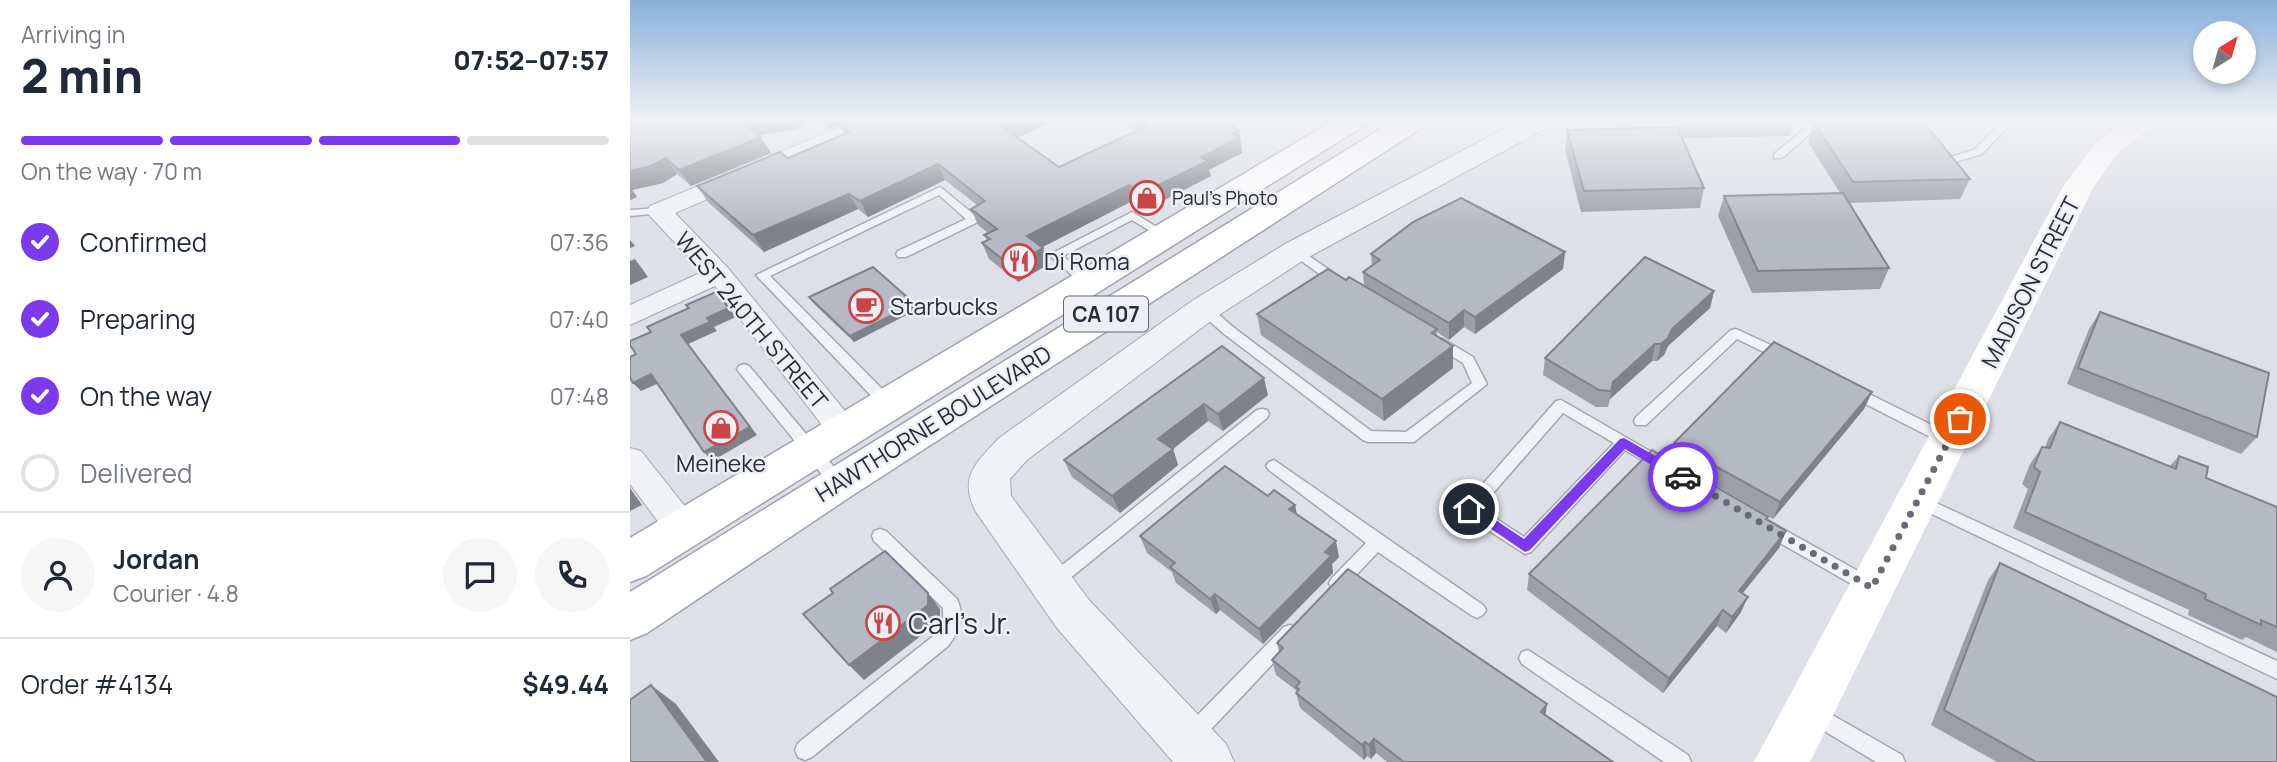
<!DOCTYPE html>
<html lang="en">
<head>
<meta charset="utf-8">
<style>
  :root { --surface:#fff; --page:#f6f6f7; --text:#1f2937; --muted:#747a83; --line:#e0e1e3; --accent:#7c3aed }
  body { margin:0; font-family:Manrope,sans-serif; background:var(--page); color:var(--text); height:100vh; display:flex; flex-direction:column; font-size:26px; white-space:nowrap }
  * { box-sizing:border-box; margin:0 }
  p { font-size:23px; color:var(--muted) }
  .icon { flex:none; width:38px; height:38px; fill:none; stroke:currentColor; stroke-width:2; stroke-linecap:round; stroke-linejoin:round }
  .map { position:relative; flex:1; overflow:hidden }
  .side { display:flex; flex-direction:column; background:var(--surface); width:630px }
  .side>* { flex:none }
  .needle { width:46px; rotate:37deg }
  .buttons { position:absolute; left:1563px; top:21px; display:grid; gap:14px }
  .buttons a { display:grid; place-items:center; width:63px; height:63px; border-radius:50%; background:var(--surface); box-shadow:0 4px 10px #0003; font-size:35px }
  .pin { position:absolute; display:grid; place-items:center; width:60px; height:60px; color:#fff; margin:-30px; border:4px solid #fff; border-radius:50%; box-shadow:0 2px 7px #0007 }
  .courier { position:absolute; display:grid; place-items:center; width:70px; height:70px; margin:-35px; border:5px solid #7c3aed; border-radius:50%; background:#fff; color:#222; box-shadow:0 2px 9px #0007 }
  .summary em { font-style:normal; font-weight:800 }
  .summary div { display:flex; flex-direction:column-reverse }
  .summary { display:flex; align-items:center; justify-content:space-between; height:119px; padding:0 21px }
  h1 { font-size:46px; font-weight:800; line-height:52px }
  .bar { display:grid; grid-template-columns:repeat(4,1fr); gap:10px 7px; align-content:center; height:84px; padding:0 21px }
  .bar i { height:9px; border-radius:5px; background:var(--line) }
  .bar .active { background:var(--accent) }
  .bar p { grid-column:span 4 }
  .line { display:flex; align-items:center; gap:18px; padding:0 21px; border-top:2px solid var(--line) }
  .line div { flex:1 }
  .round { display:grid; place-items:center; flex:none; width:74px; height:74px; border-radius:37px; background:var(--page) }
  ol { padding:0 21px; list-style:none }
  li { display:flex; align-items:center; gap:21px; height:77px }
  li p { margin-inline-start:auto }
  li .icon { padding:7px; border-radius:50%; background:var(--accent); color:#fff; stroke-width:4 }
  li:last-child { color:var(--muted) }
  li i { width:38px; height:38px; border:4px solid var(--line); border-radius:50% }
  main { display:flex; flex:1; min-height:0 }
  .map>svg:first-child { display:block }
</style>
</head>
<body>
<main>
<section class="side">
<div class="summary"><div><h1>2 min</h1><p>Arriving in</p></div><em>07:52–07:57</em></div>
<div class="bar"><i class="active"></i><i class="active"></i><i class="active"></i><i></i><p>On the way · 70 m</p></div>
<ol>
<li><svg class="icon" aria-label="check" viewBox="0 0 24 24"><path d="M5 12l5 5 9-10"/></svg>Confirmed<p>07:36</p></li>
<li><svg class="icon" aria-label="check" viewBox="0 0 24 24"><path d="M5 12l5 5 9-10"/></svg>Preparing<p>07:40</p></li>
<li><svg class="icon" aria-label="check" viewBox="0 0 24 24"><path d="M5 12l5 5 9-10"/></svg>On the way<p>07:48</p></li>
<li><i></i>Delivered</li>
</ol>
<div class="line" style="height:126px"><a class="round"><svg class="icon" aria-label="person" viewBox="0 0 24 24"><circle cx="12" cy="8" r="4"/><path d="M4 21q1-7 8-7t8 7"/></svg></a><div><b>Jordan</b><p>Courier · 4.8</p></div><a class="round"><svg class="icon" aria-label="chat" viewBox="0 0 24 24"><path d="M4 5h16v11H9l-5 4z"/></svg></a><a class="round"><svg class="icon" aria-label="phone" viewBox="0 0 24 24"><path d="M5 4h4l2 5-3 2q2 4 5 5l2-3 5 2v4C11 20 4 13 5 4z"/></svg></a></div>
<div class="line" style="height:91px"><div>Order #4134</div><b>$49.44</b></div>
</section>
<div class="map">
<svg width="1647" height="762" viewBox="0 0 1647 762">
  <rect width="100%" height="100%" fill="#dee0e7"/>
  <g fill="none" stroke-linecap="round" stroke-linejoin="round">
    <g stroke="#a3a7b1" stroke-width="3">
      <g id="service">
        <polygon points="1171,119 1181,119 1188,127 1152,158 1144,158 1144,154 1177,127"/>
        <polygon points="1375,119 1385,119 1352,154 1315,165 1311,164 1311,160 1344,150"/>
        <polygon points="1461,119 1474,119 1503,132 1494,134"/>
        <polygon points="310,187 348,218 348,222 276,257 268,257 266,254 268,251 336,219 309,195 140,276 262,399 264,403 257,408 252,407 126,275"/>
        <polygon points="29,208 33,209 33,213 0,216 0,210"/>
        <polygon points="502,212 540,235 538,237 530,237 502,220 433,256 461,279 463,282 461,285 453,285 419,255"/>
        <polygon points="666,247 711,278 713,281 711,284 703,284 662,254 660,251"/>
        <polygon points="574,305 579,306 603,327 741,431 776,432 842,383 833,363 803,345 801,342 803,339 813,339 843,357 857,384 784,442 738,442 733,440 593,333 569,312 568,309 569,306"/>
        <polygon points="1106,329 1160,354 1162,357 1155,362 1150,360 1107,339 1016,425 1006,425 1004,421 1006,417 1101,330"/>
        <polygon points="114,364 119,366 214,479 216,483 214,487 208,489 202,487 109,372 107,369 109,366"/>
        <polygon points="1223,386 1322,435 1324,439 1322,443 1312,443 1218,395 1216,391 1218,387"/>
        <path d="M931 400 1037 461 1040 465 1037 469H1027L995 450 901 552 895 554 833 514 831 509 926 401ZM933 413 984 443 894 537 850 508Z"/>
        <polygon points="632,409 637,410 639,414 637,418 428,588 422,590 416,588 413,583 416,578 627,410"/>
        <polygon points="644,460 853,605 856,610 853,615 847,618 841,615 748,552 714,588 708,590 702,588 699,583 702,578 736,543 639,470 636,466 639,462"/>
        <polygon points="1289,495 1647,661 1647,679 1283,505 1281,501 1283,497"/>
        <polygon points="1137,520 1244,580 1247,585 1244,590 1238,592 1232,590 1131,532 1129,527 1131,522"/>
        <path d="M250 529 256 531 327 599C335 616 330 631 318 646L182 757 175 760 168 757 165 750 168 743 306 634 313 624V608L244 541 242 536 244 531Z"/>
        <polygon points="660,625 666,627 669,633 666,639 569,742 562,745 555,742 552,735 555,728 654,627"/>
        <polygon points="898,650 1058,755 1061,762 1034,762 892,664 889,658 892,652"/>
        <polygon points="1183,704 1272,755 1275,762 1246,762 1176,720 1173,713 1176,706"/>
      </g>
    </g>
    <g stroke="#a3a7b1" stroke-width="2">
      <g id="minor">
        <polygon points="230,119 259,119 255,123 45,213 98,268 224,422 229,430 224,438 213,442 202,438 85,286 0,325 0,305 72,272 20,216 17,211 20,206"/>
        <polygon points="0,448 11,451 65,519 70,529 65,539 53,543 41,539 0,484"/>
      </g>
    </g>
    <g stroke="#a3a7b1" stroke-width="2">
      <path id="tertiary" d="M893 119H926L922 125 677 258 586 317 397 460 380 479 381 496 459 600 596 744 604 762H543L427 628 346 512C328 477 346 463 369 438L562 301 655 244Z"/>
    </g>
    <g stroke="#9da3b3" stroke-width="3">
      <g id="primary">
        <polygon points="706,119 739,119 735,125 16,576 0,582 0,538"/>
        <polygon points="767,119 800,119 796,125 223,495 17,633 0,640 0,592"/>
      </g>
    </g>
    <use href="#service" fill="#f0f2f6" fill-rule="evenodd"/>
    <use href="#minor" fill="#f0f2f6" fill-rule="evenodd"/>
    <use href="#tertiary" fill="#f0f2f6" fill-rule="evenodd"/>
    <polygon fill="#fff" fill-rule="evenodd" points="1498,119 1530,119 1487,154 1464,186 1180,762 1124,762 1434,185 1467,142"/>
    <use href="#primary" fill="#fff" fill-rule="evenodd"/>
  </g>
  <g fill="#9c9fa9">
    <polygon points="0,119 182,119 166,129 129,135 141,153 61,186 47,174 33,183 2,190 7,197 0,200"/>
    <polygon points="185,119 223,119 199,129"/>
    <polygon points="235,119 427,119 387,138 429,167 507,131 486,119 587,119 612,145 611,146 612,153 579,170 581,176 517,209 504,200 412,247 419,264 388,282 359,259 352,243 357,240 354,235 358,233 348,225 341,209 347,205 315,180 238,217 228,209 134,252 78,202 67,186 158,158 214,134 210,126 218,126"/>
    <polygon points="1046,119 1165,119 1160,136 1054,138"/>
    <polygon points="1184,123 1340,179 1330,199 1219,203 1259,268 1250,289 1122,293 1088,216 1094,196 1210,193 1178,142"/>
    <polygon points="937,130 1074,188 1070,208 951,212 935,150"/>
    <polygon points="935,252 933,269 845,334 834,327 819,340 807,332 807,337 823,346 823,368 754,421 631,335 627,314 716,280 734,286 733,272 742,266 741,254"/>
    <polygon points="1084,291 1080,308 1038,346 1034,355 1027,361 1022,361 980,399 978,407 966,407 913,375 915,358"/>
    <polygon points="179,297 285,304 288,309 224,342 183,303"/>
    <polygon points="1470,312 1627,437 1611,454 1437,384 1459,329"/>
    <polygon points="592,346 638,395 593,431 578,421 543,449 548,465 490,513 442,477 434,460"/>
    <polygon points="1242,392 1234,409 1143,519 1040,459 1044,443"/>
    <polygon points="1430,422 1539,467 1549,456 1576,478 1647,507 1647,652 1616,637 1612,640 1558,615 1559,610 1383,528 1398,489 1392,484 1400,464 1412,447 1415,448 1418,439"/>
    <polygon points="638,496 665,505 667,515 709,557 702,564 703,573 633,644 590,610 586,614 546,583 542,572 517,553 510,536"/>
    <polygon points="1137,519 1156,531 1149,548 1113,593 1111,612 1096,633 1087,626 1033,693 897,590 899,574"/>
    <polygon points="1370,563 1647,762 1367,762 1301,725 1358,580"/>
    <polygon points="647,643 915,715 983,762 757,762 746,753 741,759 737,756 734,760 670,708 666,693 667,691 646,675 642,660 649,652"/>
  </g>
  <g fill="#7f8289">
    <polygon points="121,119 182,119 166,129 120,137 110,121"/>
    <polygon points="194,119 223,119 199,129"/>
    <polygon points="390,119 427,119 378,142 372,127"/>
    <polygon points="609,130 612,153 579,170 581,176 517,209 512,193 602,134"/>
    <polygon points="131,137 141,153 61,186 49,170"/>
    <polygon points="36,158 47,174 33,183 2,190 7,197 0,200 0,171"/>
    <polygon points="308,164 315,180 238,217 230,201"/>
    <polygon points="499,185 504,200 403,252 397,236"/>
    <polygon points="219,194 228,209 134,252 123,235"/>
    <polygon points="0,240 5,246 0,248"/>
    <polygon points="413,248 419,264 388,282 381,266"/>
    <polygon points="935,252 933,269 845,334 845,317"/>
    <polygon points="5,259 18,277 0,285 0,261"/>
    <polygon points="1084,291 1080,308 1038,346 1034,355 1027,361 1031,344 1042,329"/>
    <polygon points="285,304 288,309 224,342 220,336"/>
    <polygon points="99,308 106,317 84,327 87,331 58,344 127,435 82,461 74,452 51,335 77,318"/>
    <polygon points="834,310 834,327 819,340 819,323"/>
    <polygon points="1025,344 1022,361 980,399 983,382"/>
    <polygon points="823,346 823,368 754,421 752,399"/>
    <polygon points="21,374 29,383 11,391 3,383"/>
    <polygon points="634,378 638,395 593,431 588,414"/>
    <polygon points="1242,392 1234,409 1143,519 1150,502"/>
    <polygon points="574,404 578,421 543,449 548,465 490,513 482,496 528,439"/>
    <polygon points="0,488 12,505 0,511"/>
    <polygon points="665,505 668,521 659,509"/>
    <polygon points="1156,531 1149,548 1102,606 1109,591"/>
    <polygon points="706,541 709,557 702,564 703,573 633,644 629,629 695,552"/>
    <polygon points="298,593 310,609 310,621 234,680 219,665"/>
    <polygon points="585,594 590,610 586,614 580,599"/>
    <polygon points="1118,597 1111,612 1096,633 1102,617"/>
    <polygon points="1093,610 1087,626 1033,693 1039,678"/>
    <polygon points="21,685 46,704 89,762 76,762"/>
    <polygon points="917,704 915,719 911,712"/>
    <polygon points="744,739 746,753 741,759 739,745"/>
    <polygon points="735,742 737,756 734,760 732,745"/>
  </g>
  <g fill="#b5b9c4" stroke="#7f8289" stroke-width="2">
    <polygon points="0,119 121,119 110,121 131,137 49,170 36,158 21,166 0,171"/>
    <polygon points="235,119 390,119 372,127 429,167 519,125 508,119 587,119 609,130 602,134 609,138 571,157 578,161 512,193 499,185 397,236 413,248 381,266 352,243 360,239 354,235 367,229 341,209 355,201 308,164 230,201 219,194 123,235 67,186 150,152 158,158 219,132 210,126 217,124 215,127"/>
    <polygon points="1291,119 1340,179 1223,182 1184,123"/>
    <polygon points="1047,127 1074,188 954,191 937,130"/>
    <polygon points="1213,193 1259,268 1128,271 1094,196"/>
    <polygon points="831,198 935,252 845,317 834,310 819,323 733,272 750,260 741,254 783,222"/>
    <polygon points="1015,257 1084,291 1042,329 1038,338 1031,344 1025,344 983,382 981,391 969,390 915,358"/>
    <polygon points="243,267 285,304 220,336 179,297"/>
    <polygon points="698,269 716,280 719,277 807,329 802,333 823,346 752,399 627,314"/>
    <polygon points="86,292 99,308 77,318 80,322 51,335 120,427 74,452 21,374 3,383 0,378 0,357 6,354 0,345 0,341 21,332 17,327 59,308 56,305"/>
    <polygon points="1470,312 1639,373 1627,437 1448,368"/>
    <polygon points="1144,342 1242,392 1150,502 1044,443"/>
    <polygon points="592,346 634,378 588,414 574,404 528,439 543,449 482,496 434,460"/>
    <polygon points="1430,422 1546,469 1549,456 1578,467 1576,478 1647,507 1647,627 1631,620 1631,625 1575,599 1576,594 1395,512 1410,472 1404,467 1412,447 1420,448"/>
    <polygon points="1022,450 1138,517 1136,519 1156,531 1109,591 1118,597 1102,617 1093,610 1039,678 899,574"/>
    <polygon points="595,466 638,496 644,490 665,505 659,509 706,541 695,552 701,556 629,629 585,594 580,599 540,567 545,563 510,536"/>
    <polygon points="255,551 298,593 298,605 219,665 173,614 203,593 200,589"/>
    <polygon points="1370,563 1647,697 1647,762 1406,762 1314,710"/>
    <polygon points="718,569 917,704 911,712 983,762 774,762 744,739 739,745 735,742 732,745 666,693 669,689 666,687 670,682 642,660 653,648 647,643"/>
    <polygon points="21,685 77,762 0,762 0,700"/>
  </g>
  <linearGradient id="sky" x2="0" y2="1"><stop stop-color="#88b0db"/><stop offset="0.53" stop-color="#f0f1f4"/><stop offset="1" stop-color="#f0f1f4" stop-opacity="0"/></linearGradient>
  <rect width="1647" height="226" fill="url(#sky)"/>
  <polygon fill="#7c3aed" points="994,438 1057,474 1057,481 1048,481 995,449 900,550 895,552 832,509 839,503 843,505 894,539 990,439"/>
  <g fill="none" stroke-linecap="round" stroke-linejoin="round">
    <polyline stroke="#676c79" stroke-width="7" stroke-dasharray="0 12.6" points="1053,477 1242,588 1330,419"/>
  </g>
  <defs>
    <g id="shop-ring" transform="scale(1.75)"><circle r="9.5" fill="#edeff5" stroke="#cb4448" stroke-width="1.5"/><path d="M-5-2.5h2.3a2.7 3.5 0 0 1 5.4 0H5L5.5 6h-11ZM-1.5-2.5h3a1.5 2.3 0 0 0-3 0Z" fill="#cb4448"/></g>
    <g id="restaurant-ring" transform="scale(1.75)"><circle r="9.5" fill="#edeff5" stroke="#cb4448" stroke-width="1.5"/><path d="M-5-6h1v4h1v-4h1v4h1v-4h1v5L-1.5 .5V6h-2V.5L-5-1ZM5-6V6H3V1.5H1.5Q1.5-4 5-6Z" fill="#cb4448"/></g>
    <g id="cafe-ring" transform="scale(1.75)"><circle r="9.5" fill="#edeff5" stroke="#cb4448" stroke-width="1.5"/><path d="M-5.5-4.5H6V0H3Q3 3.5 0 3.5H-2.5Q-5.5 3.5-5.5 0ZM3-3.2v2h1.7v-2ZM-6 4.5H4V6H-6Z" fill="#cb4448"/></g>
  </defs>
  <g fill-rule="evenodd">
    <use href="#shop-ring" x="517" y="198"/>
    <use href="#restaurant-ring" x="389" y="261"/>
    <use href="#cafe-ring" x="236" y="306"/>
    <use href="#shop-ring" x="91" y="428"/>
    <use href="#restaurant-ring" x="253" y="623"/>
  </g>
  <g text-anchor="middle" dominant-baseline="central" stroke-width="5" stroke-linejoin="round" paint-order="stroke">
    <g font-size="19" fill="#272d3e" stroke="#edeff5" text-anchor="start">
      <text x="542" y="198">Paul's Photo</text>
    </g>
    <rect fill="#edeff5" stroke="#626775" stroke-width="2" x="434" y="296.5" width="84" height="35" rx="5"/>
    <g font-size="21" font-weight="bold" fill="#272d3e">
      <text x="476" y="314">CA 107</text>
    </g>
    <g font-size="23" fill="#272d3e" stroke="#edeff5" text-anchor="start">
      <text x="414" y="261">Di Roma</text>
      <text x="260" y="306">Starbucks</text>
      <text x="91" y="463" text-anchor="middle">Meineke</text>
    </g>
    <g font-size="23" fill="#272d3e" stroke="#edeff5">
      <text transform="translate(1400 282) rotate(-63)">MADISON STREET</text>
      <text transform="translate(122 320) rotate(50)">WEST 240TH STREET</text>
      <text transform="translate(303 423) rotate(-32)">HAWTHORNE BOULEVARD</text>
    </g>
    <g font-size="28" fill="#272d3e" stroke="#edeff5" text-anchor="start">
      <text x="278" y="623">Carl's Jr.</text>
    </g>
  </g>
</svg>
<div class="buttons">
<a><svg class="needle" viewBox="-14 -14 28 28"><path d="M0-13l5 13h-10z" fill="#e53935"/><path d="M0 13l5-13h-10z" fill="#747a83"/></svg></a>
</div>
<div class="pin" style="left:1330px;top:419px;background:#ea580c"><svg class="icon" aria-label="bag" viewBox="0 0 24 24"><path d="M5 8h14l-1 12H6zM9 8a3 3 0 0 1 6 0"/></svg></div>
<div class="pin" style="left:839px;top:509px;background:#1f2937"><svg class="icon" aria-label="home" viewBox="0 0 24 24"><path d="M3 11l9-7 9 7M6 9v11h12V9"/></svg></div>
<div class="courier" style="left:1053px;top:477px"><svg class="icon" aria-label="car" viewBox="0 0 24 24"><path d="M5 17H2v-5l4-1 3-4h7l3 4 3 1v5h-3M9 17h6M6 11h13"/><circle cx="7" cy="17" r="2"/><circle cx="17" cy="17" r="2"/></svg></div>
</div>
</main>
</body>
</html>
